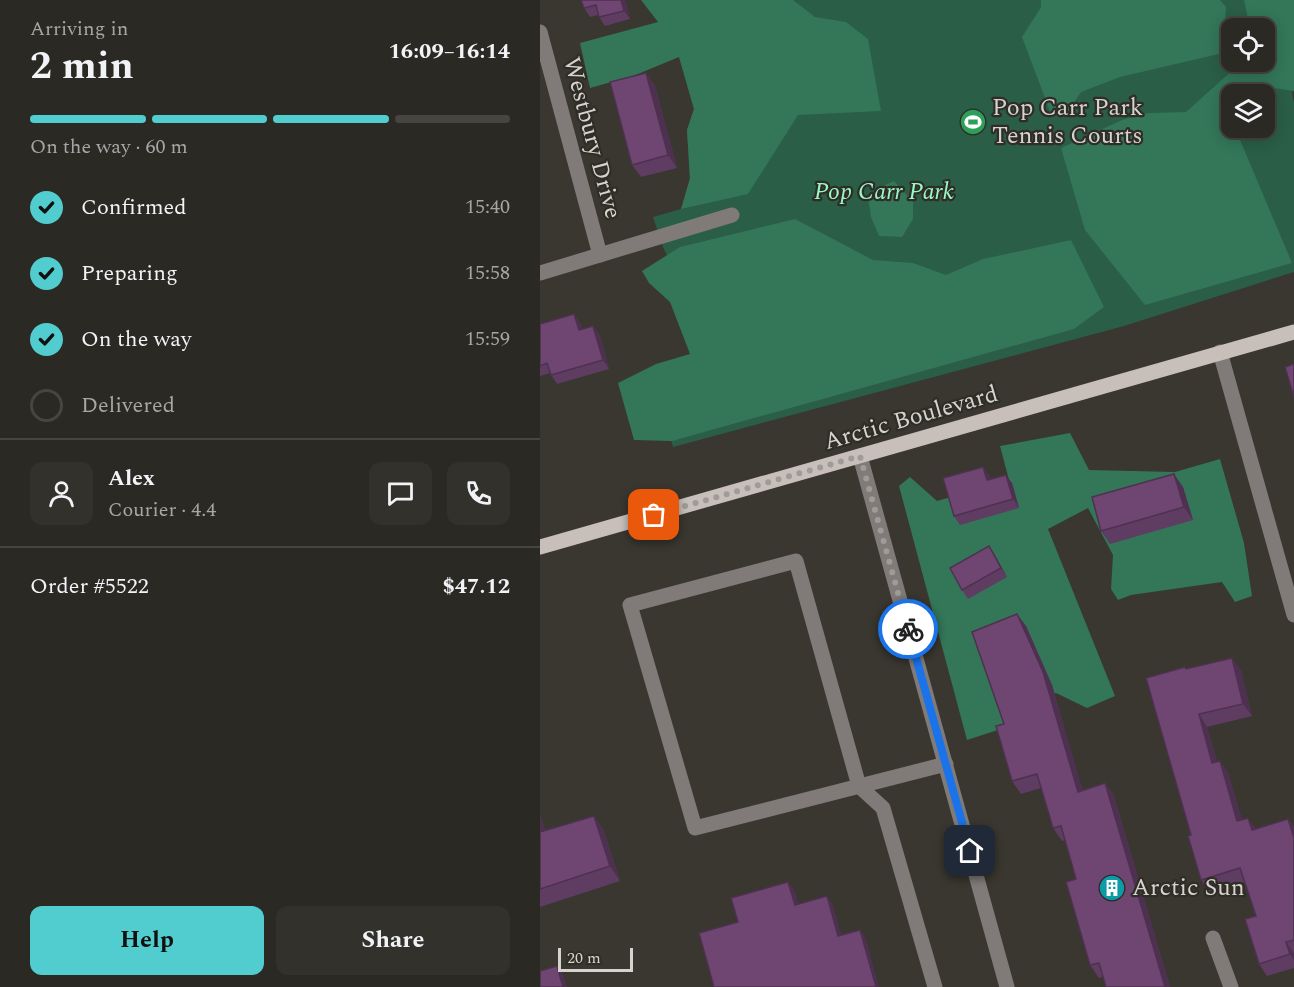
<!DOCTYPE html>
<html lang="en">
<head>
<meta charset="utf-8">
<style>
  :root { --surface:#2b2923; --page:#33312b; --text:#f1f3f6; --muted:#a6a6a6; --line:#474541; --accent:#52cdcf }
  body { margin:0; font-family:Spectral,serif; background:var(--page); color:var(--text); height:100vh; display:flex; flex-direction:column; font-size:22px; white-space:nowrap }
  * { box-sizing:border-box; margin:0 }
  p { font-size:20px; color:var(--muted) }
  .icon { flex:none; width:33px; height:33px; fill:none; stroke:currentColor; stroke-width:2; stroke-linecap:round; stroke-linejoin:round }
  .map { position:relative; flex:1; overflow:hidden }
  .drawer { display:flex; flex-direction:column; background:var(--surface); width:540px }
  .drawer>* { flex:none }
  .controls { position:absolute; left:681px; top:18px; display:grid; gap:12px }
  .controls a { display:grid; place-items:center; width:54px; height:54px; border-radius:12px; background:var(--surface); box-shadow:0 3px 15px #0003,0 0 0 2px var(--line); font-size:30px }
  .scale { position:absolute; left:18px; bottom:15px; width:75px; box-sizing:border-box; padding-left:6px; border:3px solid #d4d3cd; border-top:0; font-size:16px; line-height:21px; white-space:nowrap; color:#d4d3cd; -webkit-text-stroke:4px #2f2d25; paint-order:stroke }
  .pin { position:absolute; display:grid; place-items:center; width:51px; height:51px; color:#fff; margin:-26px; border-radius:12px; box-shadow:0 3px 9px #0006 }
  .courier { position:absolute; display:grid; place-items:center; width:60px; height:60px; margin:-30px; border:4px solid #1a73e8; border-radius:50%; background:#fff; color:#222; box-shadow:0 2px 8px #0007 }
  .summary em { font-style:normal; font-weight:700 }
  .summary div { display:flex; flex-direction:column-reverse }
  .summary { display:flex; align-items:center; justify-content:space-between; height:102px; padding:0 30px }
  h1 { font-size:39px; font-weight:700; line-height:45px }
  .bar { display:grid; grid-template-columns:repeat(4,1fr); gap:9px 6px; align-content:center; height:72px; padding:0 30px }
  .bar i { height:8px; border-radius:4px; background:var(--line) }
  .bar .active { background:var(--accent) }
  .bar p { grid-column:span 4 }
  .line { display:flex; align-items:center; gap:15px; padding:0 30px; border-top:2px solid var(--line) }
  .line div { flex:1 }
  .round { display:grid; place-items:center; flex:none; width:63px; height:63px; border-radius:12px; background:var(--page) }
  ol { padding:0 30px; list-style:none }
  li { display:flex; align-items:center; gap:18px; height:66px }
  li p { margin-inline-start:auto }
  li .icon { padding:6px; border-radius:50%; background:var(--accent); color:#111; stroke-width:4 }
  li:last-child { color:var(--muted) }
  li i { width:33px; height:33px; border:3px solid var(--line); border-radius:50% }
  .primary-button { display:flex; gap:12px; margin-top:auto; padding:12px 30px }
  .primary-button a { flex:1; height:69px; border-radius:12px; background:var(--accent); color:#111; font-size:24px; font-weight:700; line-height:69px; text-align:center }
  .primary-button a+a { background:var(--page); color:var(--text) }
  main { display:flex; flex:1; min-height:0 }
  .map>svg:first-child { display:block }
</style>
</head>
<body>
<main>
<section class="drawer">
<div class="summary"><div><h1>2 min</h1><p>Arriving in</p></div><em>16:09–16:14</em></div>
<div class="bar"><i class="active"></i><i class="active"></i><i class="active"></i><i></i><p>On the way · 60 m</p></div>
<ol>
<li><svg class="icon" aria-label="check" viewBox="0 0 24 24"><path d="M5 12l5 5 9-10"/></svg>Confirmed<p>15:40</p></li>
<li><svg class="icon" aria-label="check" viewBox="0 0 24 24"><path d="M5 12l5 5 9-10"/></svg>Preparing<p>15:58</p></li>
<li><svg class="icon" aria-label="check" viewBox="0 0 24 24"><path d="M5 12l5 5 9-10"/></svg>On the way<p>15:59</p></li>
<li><i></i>Delivered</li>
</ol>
<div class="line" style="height:108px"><a class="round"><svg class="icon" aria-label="person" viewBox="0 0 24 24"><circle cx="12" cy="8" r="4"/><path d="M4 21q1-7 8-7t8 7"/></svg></a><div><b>Alex</b><p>Courier · 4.4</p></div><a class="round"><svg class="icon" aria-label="chat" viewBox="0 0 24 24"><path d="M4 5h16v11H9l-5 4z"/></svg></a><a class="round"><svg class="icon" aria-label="phone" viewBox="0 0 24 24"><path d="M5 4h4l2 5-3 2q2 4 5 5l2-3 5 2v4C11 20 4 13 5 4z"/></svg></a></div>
<div class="line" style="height:78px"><div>Order #5522</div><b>$47.12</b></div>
<div class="primary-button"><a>Help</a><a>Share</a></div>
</section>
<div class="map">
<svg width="754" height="987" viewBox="0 0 754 987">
  <rect width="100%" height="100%" fill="#39372f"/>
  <path fill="#2a5e46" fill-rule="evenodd" d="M112 0H754V91L752 92 754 103V272L584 326 133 447 113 380 156 358 136 275 123 247 113 217 141 209 150 183 147 130 154 109 139 57 96 70 120 29ZM692 28H724V62H692ZM692 94H724V128H692Z"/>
  <g fill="#337658">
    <polygon points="101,0 253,0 275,17 306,22 328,39 341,111 258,115 208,194 141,209 150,178 147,130 154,109 139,57 93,76 50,88 40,43 118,22"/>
    <polygon points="501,0 680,0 686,7 683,53 580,77 541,92 527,113 511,114 482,37 501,7"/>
    <polygon points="704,0 754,0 754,91 734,88 725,95 692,94 692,128 695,128 752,263 605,305 545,230 521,148 582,120 608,113 646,112 695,68 698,62 724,62 724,28 710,28"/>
    <polygon points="354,181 373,202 373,219 362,237 339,236 331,217 328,197 341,187"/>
    <polygon points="255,219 333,260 373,263 406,275 443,259 531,240 564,307 534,329 132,441 94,440 78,383 116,364 150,354 130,302 109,283 102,271 140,247"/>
    <polygon points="530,433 549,470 635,472 680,459 704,543 712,596 695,602 682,582 591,595 578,600 571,589 573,555 548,508 508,529 575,696 547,708 516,693 500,699 501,716 427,740 359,486 370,477 397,501 469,480 460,446"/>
  </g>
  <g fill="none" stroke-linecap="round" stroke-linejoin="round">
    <g stroke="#807b79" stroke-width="15">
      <polyline points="0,32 60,255"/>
      <polyline points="0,273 192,215"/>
      <polyline points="680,352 754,615"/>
      <polyline points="320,456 467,987"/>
      <polyline points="673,938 691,987"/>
      <polyline points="395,987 343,808 319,786 256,561 90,605 155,828 406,764"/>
    </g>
    <polyline stroke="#c8bfba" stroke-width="15" points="0,547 754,332"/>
  </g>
  <g fill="#5f3c62">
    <polygon points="41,0 85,0 90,19 65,26 58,15 50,17 44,8"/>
    <polygon points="106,73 115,86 137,168 101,177 92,165"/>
    <polygon points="34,314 40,323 42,329 60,335 69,369 17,384 10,373 0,376 0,324"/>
    <polygon points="449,475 450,479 472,483 479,508 420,525 414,516"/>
    <polygon points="643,487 653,520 570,544 561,531"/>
    <polygon points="449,546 467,577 428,599 422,590"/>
    <polygon points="486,626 512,685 542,790 565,783 574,796 630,987 566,987 563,977 559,978 550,965 536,879 525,840 522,841 513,828 501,788 481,794 472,781"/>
    <polygon points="645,667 647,669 701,670 712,716 667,727 677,761 680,761 688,773 702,820 716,829 748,819 754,827 754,968 727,976 719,964 716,916 704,882 670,892 661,880"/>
    <polygon points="0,815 5,830 54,816 64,831 80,881 0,907"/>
  </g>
  <g fill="#4e3150">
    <polygon points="81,0 85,0 90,19 84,11"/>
    <polygon points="106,73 115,86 137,168 128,155"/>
    <polygon points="34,314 40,323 45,339 39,330"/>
    <polygon points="53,326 60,335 69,369 63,360"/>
    <polygon points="443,467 449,475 453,489 447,480"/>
    <polygon points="634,474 643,487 653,520 644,507"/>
    <polygon points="466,475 472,483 479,508 473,499"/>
    <polygon points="449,546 455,555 467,577 461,568"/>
    <polygon points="477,614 486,626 512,685 547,804 538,792"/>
    <polygon points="692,658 701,670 712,716 703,704"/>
    <polygon points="659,714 667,727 681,775 672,763"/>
    <polygon points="680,761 688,773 706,834 697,821"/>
    <polygon points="565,783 574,796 630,987 625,987"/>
    <polygon points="0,815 10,847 0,833"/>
    <polygon points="54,816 64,831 80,881 70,866"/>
    <polygon points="708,818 717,830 712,830"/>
    <polygon points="748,819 754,827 754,838"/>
    <polygon points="248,882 255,891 261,914 255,905"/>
    <polygon points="287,896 293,905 304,945 298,936"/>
    <polygon points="320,930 326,939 339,987 336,987"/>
    <polygon points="746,942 754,953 754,960 750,954"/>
    <polygon points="17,966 23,975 27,987 23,987"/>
  </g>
  <g fill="#6f4672" stroke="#4e3150" stroke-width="1.5">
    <polygon points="41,0 81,0 84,11 59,17 56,5 44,8"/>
    <polygon points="106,73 128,155 92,165 70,82"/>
    <polygon points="34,314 39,330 53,326 63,360 11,375 7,363 0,366 0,324"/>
    <polygon points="754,364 754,397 745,367"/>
    <polygon points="443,467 447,480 466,475 473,499 414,516 403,478"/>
    <polygon points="634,474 644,507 561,531 552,497"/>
    <polygon points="449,546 461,568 422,590 410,568"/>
    <polygon points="477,614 503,672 538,792 565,783 625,987 566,987 559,963 550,965 526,882 536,879 521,826 513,828 497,774 472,781 456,726 464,724 432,632"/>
    <polygon points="692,658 703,704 659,714 672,763 680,761 697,821 708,818 712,830 748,819 754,838 754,940 746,942 750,954 719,964 705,919 716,916 700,868 661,880 648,836 651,835 606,678 645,667 646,669"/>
    <polygon points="54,816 70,866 0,889 0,832"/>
    <polygon points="248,882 255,905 287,896 298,936 320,930 336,987 174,987 159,933 198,922 191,898"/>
    <polygon points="17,966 23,987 0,987 0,971"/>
  </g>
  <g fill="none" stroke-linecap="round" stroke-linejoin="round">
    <polyline stroke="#9e9c96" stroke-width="6" stroke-dasharray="0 10.8" points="114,515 320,456 368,629"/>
    <polyline stroke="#1a73e8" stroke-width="8" points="368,629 430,851"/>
  </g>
  <defs>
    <g id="stadium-disc" transform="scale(1.35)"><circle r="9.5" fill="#2e9e5b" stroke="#2f2d25"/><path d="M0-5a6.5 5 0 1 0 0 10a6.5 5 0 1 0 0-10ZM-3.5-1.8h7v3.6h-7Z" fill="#fff"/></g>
    <g id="building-disc" transform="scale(1.35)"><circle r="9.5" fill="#0f9aa8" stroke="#2f2d25"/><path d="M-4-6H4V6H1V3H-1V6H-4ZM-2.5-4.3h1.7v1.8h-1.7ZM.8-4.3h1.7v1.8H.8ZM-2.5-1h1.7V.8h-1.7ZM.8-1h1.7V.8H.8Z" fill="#fff"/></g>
  </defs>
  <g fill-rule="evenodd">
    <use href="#stadium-disc" x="433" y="122"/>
    <use href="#building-disc" x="572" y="888"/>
  </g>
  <g text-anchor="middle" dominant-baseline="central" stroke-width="4.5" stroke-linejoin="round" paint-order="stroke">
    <g font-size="24" fill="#d4d3cd" stroke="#2f2d25" text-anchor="start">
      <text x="452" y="108">Pop Carr Park<tspan x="452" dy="28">Tennis Courts</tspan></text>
      <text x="592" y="888">Arctic Sun</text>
    </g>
    <g font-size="24" fill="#d4d3cd" stroke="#2f2d25">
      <text transform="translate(52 138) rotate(75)">Westbury Drive</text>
      <text transform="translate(371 418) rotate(-16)">Arctic Boulevard</text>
    </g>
    <g font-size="24" font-style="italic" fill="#97f8c8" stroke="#2f2d25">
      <text x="344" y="192">Pop Carr Park</text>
    </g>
  </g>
</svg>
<div class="controls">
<a><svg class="icon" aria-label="locate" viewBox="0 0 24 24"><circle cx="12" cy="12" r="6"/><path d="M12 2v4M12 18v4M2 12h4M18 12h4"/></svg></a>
<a><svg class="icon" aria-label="layers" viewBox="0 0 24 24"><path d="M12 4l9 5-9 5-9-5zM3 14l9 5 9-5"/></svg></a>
</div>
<div class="scale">20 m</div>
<div class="pin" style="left:114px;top:515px;background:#ea580c"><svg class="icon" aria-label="bag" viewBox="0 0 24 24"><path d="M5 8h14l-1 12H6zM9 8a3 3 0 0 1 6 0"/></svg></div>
<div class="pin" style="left:430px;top:851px;background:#1f2937"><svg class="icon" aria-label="home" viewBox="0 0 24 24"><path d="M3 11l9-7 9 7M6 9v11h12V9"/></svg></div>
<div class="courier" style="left:368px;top:629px"><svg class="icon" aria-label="bike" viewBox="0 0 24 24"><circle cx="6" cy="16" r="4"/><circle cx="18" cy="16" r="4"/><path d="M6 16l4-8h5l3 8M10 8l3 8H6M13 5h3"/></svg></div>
</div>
</main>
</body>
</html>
